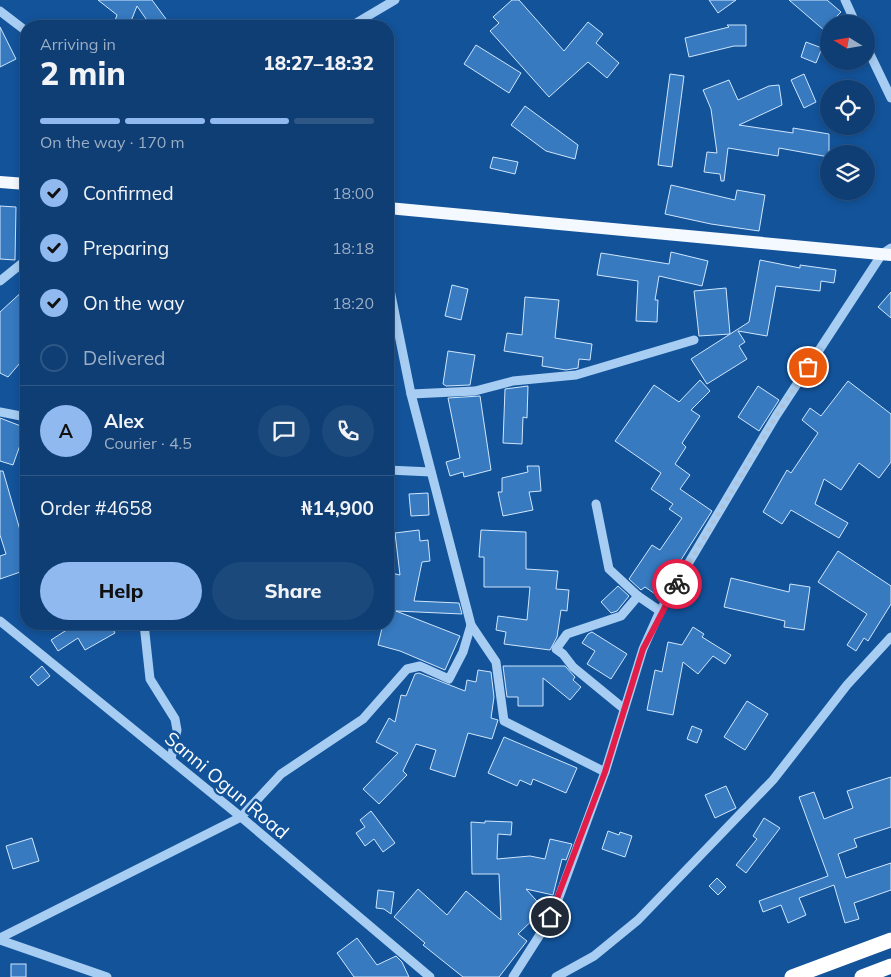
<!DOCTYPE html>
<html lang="en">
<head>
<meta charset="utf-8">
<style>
  :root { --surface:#0e3e74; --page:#1c497c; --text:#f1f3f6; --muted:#9baec5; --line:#2e5786; --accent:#90b9f0 }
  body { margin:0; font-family:Mulish,sans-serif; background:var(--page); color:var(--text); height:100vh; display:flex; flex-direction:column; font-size:19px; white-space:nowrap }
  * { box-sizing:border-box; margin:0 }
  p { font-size:16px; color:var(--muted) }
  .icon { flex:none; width:28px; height:28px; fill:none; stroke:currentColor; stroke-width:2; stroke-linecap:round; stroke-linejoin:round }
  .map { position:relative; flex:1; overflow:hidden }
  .sheet { position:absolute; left:20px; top:20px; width:374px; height:610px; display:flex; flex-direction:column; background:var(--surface); border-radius:20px; box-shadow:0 2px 8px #0003,0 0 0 1px var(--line) }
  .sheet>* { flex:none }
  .needle { width:32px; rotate:281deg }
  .controls { position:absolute; left:820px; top:15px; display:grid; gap:10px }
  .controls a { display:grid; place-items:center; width:55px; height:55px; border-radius:50%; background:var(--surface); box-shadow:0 2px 8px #0003,0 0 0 1px var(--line); font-size:25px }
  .pin { position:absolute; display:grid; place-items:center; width:42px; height:42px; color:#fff; margin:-21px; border:2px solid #fff; border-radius:50%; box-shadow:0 1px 5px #0007 }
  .courier { position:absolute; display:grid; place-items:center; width:50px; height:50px; margin:-25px; border:4px solid #e11d48; border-radius:50%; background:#fff; color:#222; box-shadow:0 1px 6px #0007 }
  .overview em { font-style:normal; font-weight:800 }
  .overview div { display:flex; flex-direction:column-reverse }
  .overview { display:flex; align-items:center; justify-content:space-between; height:85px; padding:0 20px }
  h1 { font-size:32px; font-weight:800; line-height:38px }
  .bar { display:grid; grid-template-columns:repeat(4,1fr); gap:8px 5px; align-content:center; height:60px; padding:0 20px }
  .bar i { height:6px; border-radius:4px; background:var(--line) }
  .bar .current { background:var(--accent) }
  .bar p { grid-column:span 4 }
  .line { display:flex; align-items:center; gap:12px; padding:0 20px; border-top:1px solid var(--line) }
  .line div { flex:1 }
  .round { display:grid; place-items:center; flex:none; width:52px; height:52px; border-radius:26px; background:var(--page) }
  ol { padding:0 20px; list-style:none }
  li { display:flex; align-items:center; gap:15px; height:55px }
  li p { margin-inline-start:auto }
  li .icon { padding:5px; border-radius:50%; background:var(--accent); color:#111; stroke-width:4 }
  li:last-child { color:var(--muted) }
  li i { width:28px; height:28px; border:2px solid var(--line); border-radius:50% }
  .cta { display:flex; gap:10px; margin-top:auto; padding:10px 20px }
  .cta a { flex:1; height:58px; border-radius:30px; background:var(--accent); color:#111; font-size:20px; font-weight:800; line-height:58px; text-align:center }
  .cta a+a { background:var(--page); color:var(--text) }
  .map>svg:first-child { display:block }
</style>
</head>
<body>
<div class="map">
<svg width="891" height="977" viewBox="0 0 891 977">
  <rect width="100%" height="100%" fill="#13539a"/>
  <g fill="#377ac0" stroke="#cfe6fd">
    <polygon points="98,0 152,0 166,19 156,26 151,26 137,6 129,26 113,26 117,15"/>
    <polygon points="512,0 519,0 564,51 588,22 603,34 596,43 619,63 607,78 588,62 549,97 490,31 499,23 493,17"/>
    <polygon points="709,0 736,0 718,13"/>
    <polygon points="789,0 827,0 841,12 829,24 825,31"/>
    <polygon points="727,25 746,25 746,46 734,46 689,57 685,38 729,27"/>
    <polygon points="0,27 16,59 0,67"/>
    <polygon points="806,42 822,48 816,63 801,57"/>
    <polygon points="476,45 521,73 509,93 464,64"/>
    <polygon points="670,74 684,76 672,167 658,165"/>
    <polygon points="804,74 816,102 804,108 791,80"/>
    <polygon points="729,80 738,100 769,86 779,85 782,105 739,125 793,133 793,128 829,134 829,157 779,148 778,156 728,148 724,181 721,181 720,174 704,172 707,152 717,153 711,109 703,90"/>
    <polygon points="525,106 578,145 575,159 546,151 511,125"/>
    <polygon points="493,157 518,162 515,174 490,168"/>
    <polygon points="671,185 735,200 737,190 765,195 759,231 711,224 665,214"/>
    <polygon points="0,206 16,207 15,260 0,259"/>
    <polygon points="671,252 708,261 702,286 659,276 655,300 658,300 657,322 636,321 638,281 597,275 601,253 669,264"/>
    <polygon points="760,260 800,268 800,265 836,270 834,283 821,281 820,291 776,286 767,336 738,331 745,342 739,346 747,359 707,384 691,359 749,322"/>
    <polygon points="452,285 468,289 461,320 445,316"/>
    <polygon points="26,288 26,356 8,377 0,373 0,312"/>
    <polygon points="726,288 730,334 699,336 694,291"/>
    <polygon points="891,292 891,318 878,307"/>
    <polygon points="525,297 559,300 555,338 592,344 590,360 579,359 578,368 566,370 542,366 543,357 504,351 507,333 522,335"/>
    <polygon points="448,351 475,355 470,385 446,386 443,384"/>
    <polygon points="700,380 710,391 691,410 700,416 682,443 686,447 675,464 690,475 680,489 712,511 658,596 645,587 641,590 629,579 652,545 660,550 682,518 669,509 673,504 651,489 661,473 615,441 654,385 679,402"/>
    <polygon points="848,381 891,414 891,462 879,478 859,463 841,490 824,479 815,504 848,523 839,538 791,510 782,524 763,512 787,470 791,473 818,433 802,420 810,408 821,416"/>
    <polygon points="528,386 527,418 523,417 522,444 503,443 505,389"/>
    <polygon points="758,386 779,400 759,431 738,417"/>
    <polygon points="480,396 491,470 464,477 463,472 450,476 446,462 460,458 448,398"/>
    <polygon points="0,418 26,428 13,465 0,461"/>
    <polygon points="527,466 539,466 541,491 529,492 533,510 503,516 498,492 502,492 502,478 528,472"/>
    <polygon points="0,471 3,471 26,551 26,570 0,579 0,556 6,554 0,535"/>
    <polygon points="428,493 429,515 411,516 409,494"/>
    <polygon points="419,530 420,541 428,540 430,561 422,562 414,601 459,603 462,614 396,611 460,636 445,670 400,651 378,645 383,624 388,624 388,589 391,573 400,575 395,533"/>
    <polygon points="481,530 526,532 526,569 558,571 556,589 569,590 567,611 561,610 557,637 550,650 504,644 506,632 496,630 498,616 527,620 530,587 484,587 484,557 479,557"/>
    <polygon points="838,551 891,586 891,604 868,641 864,638 856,651 847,645 867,614 818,582"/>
    <polygon points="731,578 789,592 790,584 810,587 804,630 784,627 785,621 724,607"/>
    <polygon points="618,586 629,596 617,611 611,613 601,602"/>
    <polygon points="76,624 110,624 115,633 85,650 78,638 58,651 51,640"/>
    <polygon points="693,627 704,634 702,637 731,655 725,664 713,656 698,674 683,662 673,715 647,710 655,670 662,672 668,642 682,645"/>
    <polygon points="592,632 627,654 611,679 587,664 595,651 582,643 588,634"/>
    <polygon points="42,666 50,676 38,686 30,677"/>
    <polygon points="503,666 565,666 575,677 573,680 581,687 570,700 543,678 543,706 518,706 518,697 507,697"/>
    <polygon points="478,670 491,672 494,697 491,718 498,720 492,739 468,733 455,777 430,769 436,750 416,744 403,771 407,775 379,804 363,789 398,753 376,742 389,718 395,722 401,695 406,696 415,674 419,673 465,691 467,680 476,682"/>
    <polygon points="747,701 768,714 745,750 724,737"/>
    <polygon points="692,726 702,730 697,743 687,739"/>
    <polygon points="504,737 577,768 566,793 533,779 531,785 520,780 517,786 488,773"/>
    <polygon points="891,777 891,827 854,839 857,847 838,854 846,878 891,863 891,890 854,903 859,919 845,923 834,885 799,898 806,915 788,923 781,905 763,912 759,901 828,876 799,797 814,792 824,819 853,808 847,791"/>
    <polygon points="726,786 736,808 715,818 705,795"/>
    <polygon points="371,811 395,843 383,852 374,839 365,846 356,833 365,827 360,820"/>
    <polygon points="764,818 780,828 746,873 736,865 757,839 753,836"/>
    <polygon points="485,821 512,822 511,835 498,834 497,859 530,856 545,859 550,839 572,844 566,860 562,859 553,895 526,889 544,909 518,934 527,941 499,977 463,977 423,945 425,943 394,917 418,889 447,915 466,891 501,920 499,874 472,874 471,822 485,823"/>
    <polygon points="608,831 619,835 620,832 632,836 625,857 602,849"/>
    <polygon points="32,838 39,861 13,869 6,846"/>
    <polygon points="717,878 726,887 718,895 709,886"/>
    <polygon points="378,890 394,892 391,914 384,909 376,908"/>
    <polygon points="357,938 377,965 396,956 402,962 409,977 354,977 337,953"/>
    <rect x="11" y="964" width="15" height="13"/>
  </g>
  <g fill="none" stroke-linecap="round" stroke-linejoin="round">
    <g stroke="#a7cdf3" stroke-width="9">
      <polyline points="845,0 856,24"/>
      <polyline points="0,11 26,31"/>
      <polyline points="351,26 395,0"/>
      <polyline points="866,46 891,98"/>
      <polyline points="388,280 411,394 471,625 496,662 504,721 605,772"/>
      <polyline points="0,281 26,260"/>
      <polyline points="411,394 475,391 513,381 576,375 694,340"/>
      <polyline points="0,412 26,417"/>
      <polyline points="388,470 431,472"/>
      <polyline points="596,504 609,569 638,596 660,611"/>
      <polyline points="0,621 241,817 430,977"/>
      <polyline points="144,624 150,679 175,719 177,730 171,759"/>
      <polyline points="623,708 573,667 563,654 556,649 567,634 621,616 638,596"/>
      <polyline points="0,938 241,817 281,774 363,719 407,669 420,666 449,679 463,652 471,625"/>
      <polyline points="0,940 107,977"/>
      <polyline points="513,977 541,933 559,897 605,772 643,649 660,611 776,416 882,254 891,248"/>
      <polyline points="556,977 594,956 638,920 773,780 847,685 891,637"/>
    </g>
    <g stroke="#f4f8ff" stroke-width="12">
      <polyline points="0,182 26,184"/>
      <polyline points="388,208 891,255"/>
    </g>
    <g stroke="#fff" stroke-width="15">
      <polyline points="792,977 891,940"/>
      <polyline points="862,977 891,966"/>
    </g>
  </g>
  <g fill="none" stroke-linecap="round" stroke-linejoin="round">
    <polyline stroke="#acc3dc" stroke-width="5" stroke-dasharray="0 9" points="677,584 776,416 808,367"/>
    <polyline stroke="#e11d48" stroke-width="6" points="550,917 605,772 643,649 677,584"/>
  </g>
  <g text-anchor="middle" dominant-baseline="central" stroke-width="5" stroke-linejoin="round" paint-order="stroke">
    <g font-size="19" fill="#fff" stroke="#13539a">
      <text transform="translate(227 785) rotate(40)">Sanni Ogun Road</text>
    </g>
  </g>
</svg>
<div class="controls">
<a><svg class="needle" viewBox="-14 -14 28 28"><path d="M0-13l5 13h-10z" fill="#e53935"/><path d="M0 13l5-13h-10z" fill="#9baec5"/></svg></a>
<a><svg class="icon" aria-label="locate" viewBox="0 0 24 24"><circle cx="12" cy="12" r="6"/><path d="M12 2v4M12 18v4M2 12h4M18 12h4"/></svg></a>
<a><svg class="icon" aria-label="layers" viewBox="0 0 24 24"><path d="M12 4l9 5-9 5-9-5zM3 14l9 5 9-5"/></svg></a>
</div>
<div class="pin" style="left:808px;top:367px;background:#ea580c"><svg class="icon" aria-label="bag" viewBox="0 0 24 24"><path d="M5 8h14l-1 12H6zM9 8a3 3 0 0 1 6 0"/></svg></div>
<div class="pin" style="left:550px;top:917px;background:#1f2937"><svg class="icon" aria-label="home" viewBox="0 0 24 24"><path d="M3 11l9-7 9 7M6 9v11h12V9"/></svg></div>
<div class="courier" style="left:677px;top:584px"><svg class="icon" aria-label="bike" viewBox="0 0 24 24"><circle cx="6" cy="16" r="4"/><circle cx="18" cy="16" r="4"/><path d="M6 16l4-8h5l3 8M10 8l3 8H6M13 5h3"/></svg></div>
<section class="sheet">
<div class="overview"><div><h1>2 min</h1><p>Arriving in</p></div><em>18:27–18:32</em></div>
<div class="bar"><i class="current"></i><i class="current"></i><i class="current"></i><i></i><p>On the way · 170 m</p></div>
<ol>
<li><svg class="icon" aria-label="check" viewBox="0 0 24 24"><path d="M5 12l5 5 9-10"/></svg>Confirmed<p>18:00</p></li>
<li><svg class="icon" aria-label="check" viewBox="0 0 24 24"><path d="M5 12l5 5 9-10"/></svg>Preparing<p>18:18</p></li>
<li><svg class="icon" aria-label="check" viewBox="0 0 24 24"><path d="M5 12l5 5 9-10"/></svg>On the way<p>18:20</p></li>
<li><i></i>Delivered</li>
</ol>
<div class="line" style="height:90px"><b class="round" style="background:var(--accent);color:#111">A</b><div><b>Alex</b><p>Courier · 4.5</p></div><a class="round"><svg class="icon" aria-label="chat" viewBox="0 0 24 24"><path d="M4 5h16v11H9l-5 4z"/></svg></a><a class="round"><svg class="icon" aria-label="phone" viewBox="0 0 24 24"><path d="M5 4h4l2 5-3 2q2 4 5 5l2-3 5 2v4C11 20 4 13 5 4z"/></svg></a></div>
<div class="line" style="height:65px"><div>Order #4658</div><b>₦14,900</b></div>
<div class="cta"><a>Help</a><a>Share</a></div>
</section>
</div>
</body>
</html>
